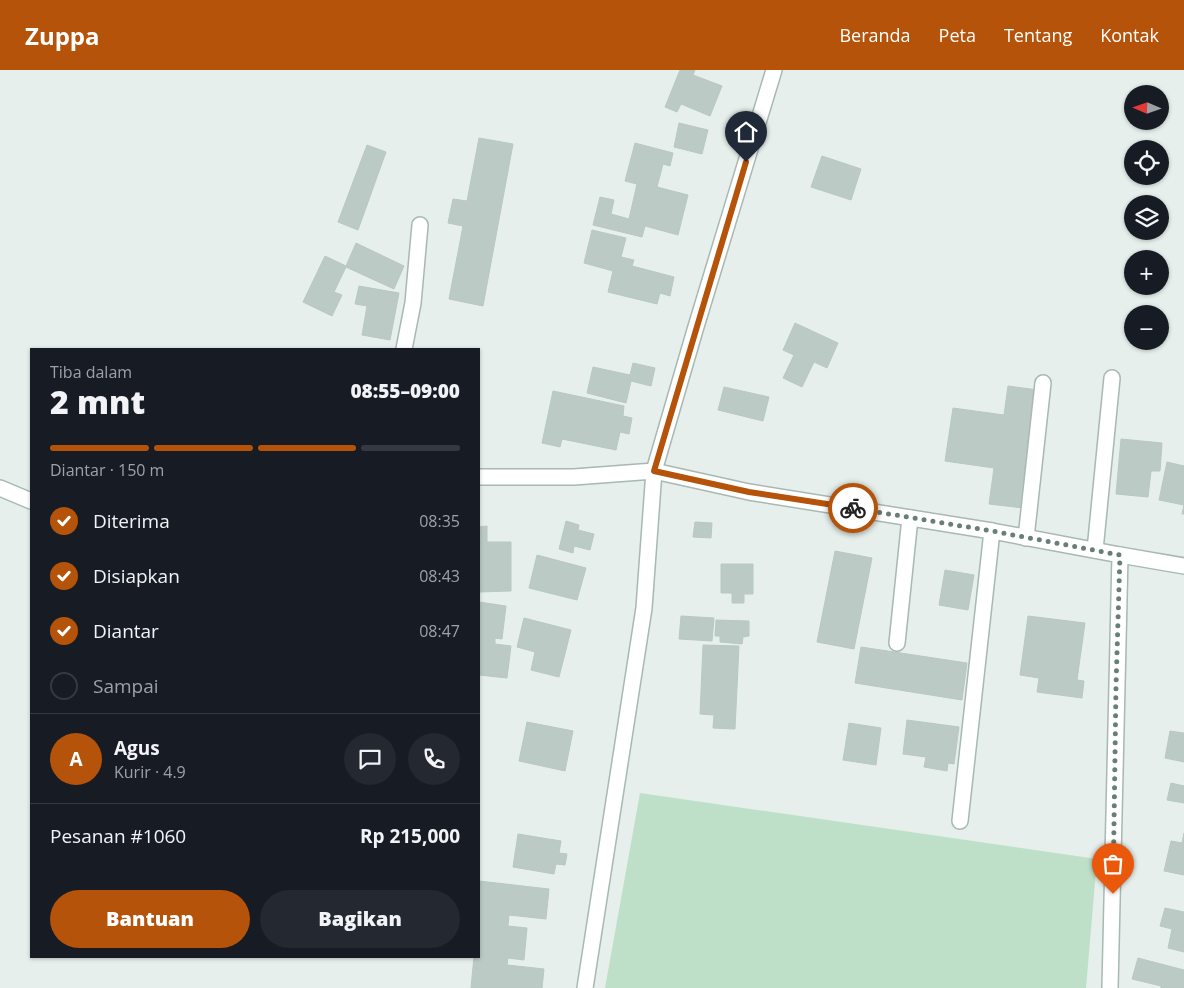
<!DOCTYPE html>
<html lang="id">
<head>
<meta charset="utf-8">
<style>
  :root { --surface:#171b24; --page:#242831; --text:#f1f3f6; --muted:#9ea1a6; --line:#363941; --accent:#b45309 }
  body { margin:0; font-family:"Open Sans",sans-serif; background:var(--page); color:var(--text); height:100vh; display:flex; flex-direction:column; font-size:19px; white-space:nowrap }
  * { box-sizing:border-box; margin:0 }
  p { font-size:16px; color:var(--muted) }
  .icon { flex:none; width:28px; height:28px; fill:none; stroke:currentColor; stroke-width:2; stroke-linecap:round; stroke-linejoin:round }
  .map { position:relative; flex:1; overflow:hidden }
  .sheet { position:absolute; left:30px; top:278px; width:450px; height:610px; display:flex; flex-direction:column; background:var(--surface); border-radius:0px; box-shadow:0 1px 4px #0004 }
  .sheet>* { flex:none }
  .needle { width:32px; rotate:272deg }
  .tools { position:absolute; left:1124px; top:15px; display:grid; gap:10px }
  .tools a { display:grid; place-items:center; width:45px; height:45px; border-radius:50%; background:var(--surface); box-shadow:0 1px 4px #0004; font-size:25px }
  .pin { position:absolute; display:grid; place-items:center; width:42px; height:42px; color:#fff; margin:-51px -21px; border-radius:50% 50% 50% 0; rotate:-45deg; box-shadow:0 0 5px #0007 }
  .pin .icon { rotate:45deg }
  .courier { position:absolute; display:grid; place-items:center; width:50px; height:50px; margin:-25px; border:4px solid #b45309; border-radius:50%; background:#fff; color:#222; box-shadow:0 1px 6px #0007 }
  .headline em { font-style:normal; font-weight:800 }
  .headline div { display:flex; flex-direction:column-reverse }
  .headline { display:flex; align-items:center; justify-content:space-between; height:85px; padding:0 20px }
  h1 { font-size:32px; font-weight:800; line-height:38px }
  .bar { display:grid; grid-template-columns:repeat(4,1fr); gap:8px 5px; align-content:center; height:60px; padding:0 20px }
  .bar i { height:6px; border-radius:4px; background:var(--line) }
  .bar .selected { background:var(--accent) }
  .bar p { grid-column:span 4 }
  .line { display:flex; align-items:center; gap:12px; padding:0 20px; border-top:1px solid var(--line) }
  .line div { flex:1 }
  .round { display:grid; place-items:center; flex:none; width:52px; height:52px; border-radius:26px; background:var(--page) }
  ol { padding:0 20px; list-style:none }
  li { display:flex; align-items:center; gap:15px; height:55px }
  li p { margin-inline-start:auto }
  li .icon { padding:5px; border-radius:50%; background:var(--accent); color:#fff; stroke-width:4 }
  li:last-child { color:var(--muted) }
  li i { width:28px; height:28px; border:2px solid var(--line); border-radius:50% }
  .primary-button { display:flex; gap:10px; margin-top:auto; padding:10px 20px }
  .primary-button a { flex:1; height:58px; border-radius:30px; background:var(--accent); color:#fff; font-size:20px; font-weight:800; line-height:58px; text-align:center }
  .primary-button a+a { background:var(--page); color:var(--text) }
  header { display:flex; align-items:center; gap:30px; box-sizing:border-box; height:70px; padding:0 25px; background:var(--accent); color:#fff }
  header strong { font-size:24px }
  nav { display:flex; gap:28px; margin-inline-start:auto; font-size:18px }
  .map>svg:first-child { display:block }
</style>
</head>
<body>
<header>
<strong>Zuppa</strong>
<nav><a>Beranda</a><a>Peta</a><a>Tentang</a><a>Kontak</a></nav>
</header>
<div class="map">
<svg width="1184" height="918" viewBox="0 0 1184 918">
  <rect width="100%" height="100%" fill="#e6efeb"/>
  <polygon fill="#bfe0c8" points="640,723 1097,789 1086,918 605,918"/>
  <g fill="#bbcac4" stroke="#b8c9c2">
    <polygon points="680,0 695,0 693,5 722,16 710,46 681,34 677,42 665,37"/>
    <polygon points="679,53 708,60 702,84 674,77"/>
    <polygon points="479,68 513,74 483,236 449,229 463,156 448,153 453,129 467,131"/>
    <polygon points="635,73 673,83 670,96 663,94 657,117 688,125 678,165 645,156 642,167 593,155 600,127 614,130 611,144 629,149 637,114 625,111"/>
    <polygon points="367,75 386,82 358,160 338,152"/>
    <polygon points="822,86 861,99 851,130 811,117"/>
    <polygon points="592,160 626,168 621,187 634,190 632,196 674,207 670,226 660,223 657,234 608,222 613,201 584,193"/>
    <polygon points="356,173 404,196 394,219 346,197 334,222 342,225 332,246 303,232 325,186 346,196"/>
    <polygon points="359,216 399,223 390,270 362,265 367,236 355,234"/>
    <polygon points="795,253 838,273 827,298 814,292 802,317 783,308 794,285 783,280"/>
    <polygon points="633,293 655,298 651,316 631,311 626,333 587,323 593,297 630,305"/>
    <polygon points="1008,316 1038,320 1023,438 989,434 994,398 945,391 953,338 1004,345"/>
    <polygon points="724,317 769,327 763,351 718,340"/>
    <polygon points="553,321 624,336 623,346 632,348 629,364 620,362 616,380 562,369 560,377 542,373"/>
    <polygon points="1121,369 1162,373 1160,401 1151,401 1148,427 1116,424"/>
    <polygon points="1167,392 1184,396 1184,444 1182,444 1184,435 1159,430"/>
    <polygon points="566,451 579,455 578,460 594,464 590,480 574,476 573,483 559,479"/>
    <polygon points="695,452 712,453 711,468 693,467"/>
    <polygon points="487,456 487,472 511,472 511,521 479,522 479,457"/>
    <polygon points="835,481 872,488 854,579 817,572"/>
    <polygon points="537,485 586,498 577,530 529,518"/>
    <polygon points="721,494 753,494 753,524 744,524 744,533 732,533 732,523 721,523"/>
    <polygon points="945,500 974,505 968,540 939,535"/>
    <polygon points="479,532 506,536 502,569 495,568 495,574 511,576 507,608 479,605"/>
    <polygon points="681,546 714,548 712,571 679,569"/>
    <polygon points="1028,546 1085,553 1077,610 1084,611 1082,628 1037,622 1039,608 1020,605"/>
    <polygon points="524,548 571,560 559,607 531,600 535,582 517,577"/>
    <polygon points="716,550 749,551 749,566 743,567 742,574 720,572 720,566 715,566"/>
    <polygon points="703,575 739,576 735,659 713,658 714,645 700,644"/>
    <polygon points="861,577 967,593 962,630 855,613"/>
    <polygon points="907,650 959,657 954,694 948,693 947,701 924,697 926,687 903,684"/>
    <polygon points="527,652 573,661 565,701 519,691"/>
    <polygon points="849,653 881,658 876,695 843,690"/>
    <polygon points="1170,661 1184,663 1184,692 1165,688"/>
    <polygon points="1171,713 1184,716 1184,733 1167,730"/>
    <polygon points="1184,763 1184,805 1164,801 1171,771 1182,773"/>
    <polygon points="518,764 561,771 559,783 567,784 565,795 556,794 554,804 513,797"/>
    <polygon points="479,811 549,819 546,849 509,845 508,856 527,858 524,890 508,888 507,895 544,899 542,918 471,918 474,886 479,886"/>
    <polygon points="1165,838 1184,842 1184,882 1168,878 1172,859 1160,856"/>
    <polygon points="1138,888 1184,900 1184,918 1161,918 1161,916 1132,909"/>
  </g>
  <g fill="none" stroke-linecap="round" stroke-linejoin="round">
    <g stroke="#a8b8b2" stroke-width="18">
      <g id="minor">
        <polyline points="404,279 413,233 420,155"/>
        <polyline points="479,407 574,407 654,401 695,260 774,0"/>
        <polyline points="0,418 31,431"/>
        <polyline points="1026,468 1043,313"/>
        <polyline points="1095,480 1112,308"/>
        <polyline points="1120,485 1184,496"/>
        <polyline points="897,573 910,448"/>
        <polyline points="960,751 992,461"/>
        <polyline points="585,918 644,538 654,401 749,422 992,461 1120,485 1110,918"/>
      </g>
    </g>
    <use href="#minor" stroke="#fff" stroke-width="15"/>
  </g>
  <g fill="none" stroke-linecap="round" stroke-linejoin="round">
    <polyline stroke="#687f78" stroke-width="5" stroke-dasharray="0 9" points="853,438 992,461 1120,485 1116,616 1113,824"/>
    <polyline stroke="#b45309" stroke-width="6" points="746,92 654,401 749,422 853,438"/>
  </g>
</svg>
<div class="tools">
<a><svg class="needle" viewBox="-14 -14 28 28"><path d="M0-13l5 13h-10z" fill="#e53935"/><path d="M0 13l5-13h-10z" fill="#9ea1a6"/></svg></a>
<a><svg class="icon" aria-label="locate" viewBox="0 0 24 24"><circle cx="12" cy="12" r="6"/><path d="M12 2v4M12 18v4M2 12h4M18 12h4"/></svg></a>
<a><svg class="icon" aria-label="layers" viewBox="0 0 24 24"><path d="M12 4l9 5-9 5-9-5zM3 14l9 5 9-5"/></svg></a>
<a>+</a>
<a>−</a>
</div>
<div class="pin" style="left:1113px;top:824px;background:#ea580c"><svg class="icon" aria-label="bag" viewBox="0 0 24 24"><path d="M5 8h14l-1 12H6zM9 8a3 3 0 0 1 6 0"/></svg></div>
<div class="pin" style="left:746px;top:92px;background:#1f2937"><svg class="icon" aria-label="home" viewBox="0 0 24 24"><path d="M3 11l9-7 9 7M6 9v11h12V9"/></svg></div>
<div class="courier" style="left:853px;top:438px"><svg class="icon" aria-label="bike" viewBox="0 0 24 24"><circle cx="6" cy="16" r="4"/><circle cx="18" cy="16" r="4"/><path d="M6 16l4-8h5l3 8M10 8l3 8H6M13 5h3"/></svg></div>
<section class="sheet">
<div class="headline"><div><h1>2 mnt</h1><p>Tiba dalam</p></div><em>08:55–09:00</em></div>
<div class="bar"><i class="selected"></i><i class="selected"></i><i class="selected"></i><i></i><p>Diantar · 150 m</p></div>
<ol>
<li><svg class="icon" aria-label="check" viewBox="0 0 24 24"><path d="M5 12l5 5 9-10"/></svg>Diterima<p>08:35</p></li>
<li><svg class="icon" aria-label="check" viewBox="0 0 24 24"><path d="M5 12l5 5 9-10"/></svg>Disiapkan<p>08:43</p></li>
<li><svg class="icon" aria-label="check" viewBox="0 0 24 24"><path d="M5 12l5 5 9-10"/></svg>Diantar<p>08:47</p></li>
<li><i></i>Sampai</li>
</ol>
<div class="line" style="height:90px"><b class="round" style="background:var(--accent);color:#fff">A</b><div><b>Agus</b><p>Kurir · 4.9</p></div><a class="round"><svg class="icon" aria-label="chat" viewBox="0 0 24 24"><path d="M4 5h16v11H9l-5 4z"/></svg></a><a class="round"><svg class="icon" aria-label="phone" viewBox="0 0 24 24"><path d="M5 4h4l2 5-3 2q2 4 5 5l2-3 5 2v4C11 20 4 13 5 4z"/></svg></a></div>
<div class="line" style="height:65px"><div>Pesanan #1060</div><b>Rp 215,000</b></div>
<div class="primary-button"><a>Bantuan</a><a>Bagikan</a></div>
</section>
</div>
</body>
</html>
